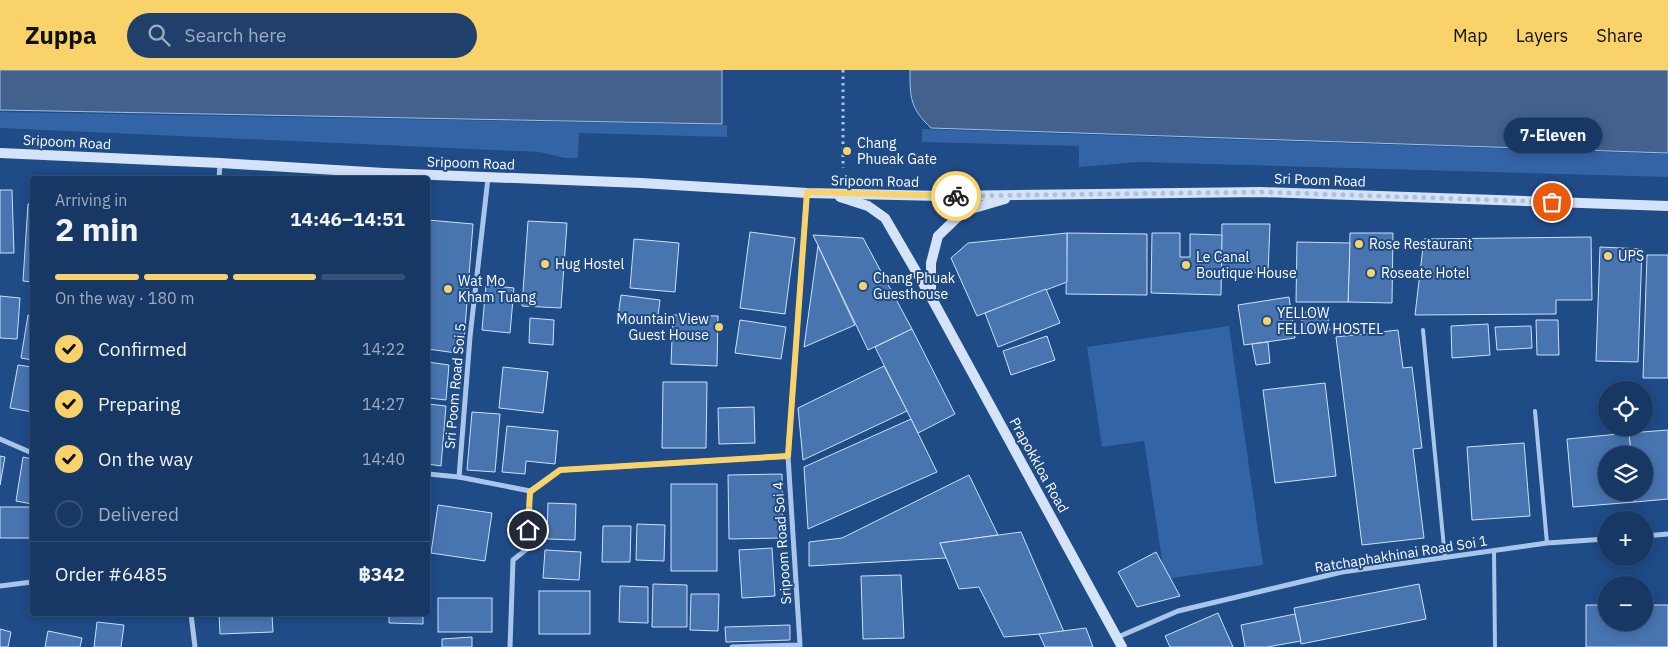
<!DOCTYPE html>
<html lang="en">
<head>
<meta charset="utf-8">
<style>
  :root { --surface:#173865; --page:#203f6b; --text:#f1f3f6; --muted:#9eacbf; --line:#365279; --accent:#f9d269 }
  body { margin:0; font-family:"IBM Plex Sans",sans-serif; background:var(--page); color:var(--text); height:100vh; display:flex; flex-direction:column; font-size:19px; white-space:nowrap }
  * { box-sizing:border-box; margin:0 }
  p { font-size:16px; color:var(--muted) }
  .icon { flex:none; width:28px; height:28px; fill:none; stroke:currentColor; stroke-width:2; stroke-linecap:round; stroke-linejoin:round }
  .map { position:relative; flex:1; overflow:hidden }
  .side { position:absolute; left:30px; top:106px; width:400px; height:440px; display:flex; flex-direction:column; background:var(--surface); border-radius:5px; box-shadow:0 2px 12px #0003,0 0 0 1px var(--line) }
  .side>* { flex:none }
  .fabs { position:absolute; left:1598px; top:311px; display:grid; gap:10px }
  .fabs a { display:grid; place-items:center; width:55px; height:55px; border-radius:50%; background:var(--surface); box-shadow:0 2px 12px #0003,0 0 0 1px var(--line); font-size:25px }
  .pin { position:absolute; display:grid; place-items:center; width:42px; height:42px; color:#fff; margin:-21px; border:2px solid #fff; border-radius:50%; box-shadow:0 1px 5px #0007 }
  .courier { position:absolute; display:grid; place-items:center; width:50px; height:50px; margin:-25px; border:4px solid #f9d269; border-radius:50%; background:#fff; color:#222; box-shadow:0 1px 6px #0007 }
  .bubble { position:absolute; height:35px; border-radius:18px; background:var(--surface); box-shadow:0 2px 12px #0003,0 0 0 1px var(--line); font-size:16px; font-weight:700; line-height:35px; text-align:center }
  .headline em { font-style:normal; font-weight:700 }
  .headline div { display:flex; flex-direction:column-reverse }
  .headline { display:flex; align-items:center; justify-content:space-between; height:85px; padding:0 25px }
  h1 { font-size:32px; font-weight:700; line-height:38px }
  .bar { display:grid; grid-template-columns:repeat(4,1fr); gap:8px 5px; align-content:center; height:60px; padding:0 25px }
  .bar i { height:6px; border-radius:4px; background:var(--line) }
  .bar .on { background:var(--accent) }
  .bar p { grid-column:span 4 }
  .line { display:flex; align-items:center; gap:12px; padding:0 25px; border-top:1px solid var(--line) }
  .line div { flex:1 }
  ol { padding:0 25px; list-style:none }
  li { display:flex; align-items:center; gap:15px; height:55px }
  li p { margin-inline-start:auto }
  li .icon { padding:5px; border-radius:50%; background:var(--accent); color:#111; stroke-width:4 }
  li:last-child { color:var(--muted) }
  li i { width:28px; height:28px; border:2px solid var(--line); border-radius:50% }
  header { display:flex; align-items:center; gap:30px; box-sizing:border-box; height:70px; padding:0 25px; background:var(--accent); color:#111 }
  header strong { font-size:24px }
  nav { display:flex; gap:28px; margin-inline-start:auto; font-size:18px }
  .search { width:350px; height:45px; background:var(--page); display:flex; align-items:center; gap:12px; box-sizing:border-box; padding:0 18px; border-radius:28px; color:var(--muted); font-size:19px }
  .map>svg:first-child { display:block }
</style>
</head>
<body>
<header>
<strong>Zuppa</strong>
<div class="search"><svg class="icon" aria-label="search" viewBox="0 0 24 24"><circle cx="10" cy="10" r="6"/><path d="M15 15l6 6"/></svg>Search here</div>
<nav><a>Map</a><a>Layers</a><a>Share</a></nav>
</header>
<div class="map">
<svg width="1668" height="577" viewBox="0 0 1668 577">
  <rect width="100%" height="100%" fill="#1f4b87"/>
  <g fill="#3364a5">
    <polygon points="0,42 727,55 727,67 579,63 578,88 565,88 540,82 0,58"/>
    <polygon points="922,59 1668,84 1668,107 1138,92 1079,97 1079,76 922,72"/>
    <polygon points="1229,256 1263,495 1165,509 1144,371 1102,377 1087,277"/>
  </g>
  <g fill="#42618d" stroke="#9dc0ec">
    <polygon points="0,0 722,0 722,54 0,40"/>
    <path d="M910 0H1668V83L931 58C910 38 910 28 910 0Z"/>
  </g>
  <g fill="#4874b0" stroke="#cee0f8">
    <polygon points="0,120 12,120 14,183 0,183"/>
    <polygon points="28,134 32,134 32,212 23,211"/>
    <polygon points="428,150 473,154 463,284 428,279"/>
    <polygon points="528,151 567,153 561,238 522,236"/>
    <polygon points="1222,154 1270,154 1268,203 1221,202"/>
    <polygon points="750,162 795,168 785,244 740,238"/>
    <polygon points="1067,163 1147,164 1147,225 1066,224"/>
    <polygon points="1067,163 1067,212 977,246 951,188 968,173"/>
    <polygon points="1152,163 1180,163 1180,187 1190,187 1190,164 1222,165 1221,225 1151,223"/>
    <polygon points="1350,163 1393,163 1392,233 1348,232"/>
    <polygon points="813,165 863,168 912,259 868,280"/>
    <polygon points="1591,167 1592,230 1556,230 1556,244 1415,245 1424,169"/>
    <polygon points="634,169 679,173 675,222 630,218"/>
    <polygon points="1297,172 1350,173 1348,232 1296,232"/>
    <polygon points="818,176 855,255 804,277"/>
    <polygon points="1600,177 1642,179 1638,292 1596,291"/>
    <polygon points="1647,185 1668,185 1668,308 1643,308"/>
    <polygon points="486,215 514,218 510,263 482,260"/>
    <polygon points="1046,219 1060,253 998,277 985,243"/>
    <polygon points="621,225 660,230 657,253 618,247"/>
    <polygon points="0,226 20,228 17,269 0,268"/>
    <polygon points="1289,227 1295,268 1244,275 1238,235"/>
    <polygon points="1326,238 1330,260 1304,264 1301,243"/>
    <polygon points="28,245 32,246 32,290 21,288"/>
    <polygon points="673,245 718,246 717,296 671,294"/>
    <polygon points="530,248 554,250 553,275 529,273"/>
    <polygon points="740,250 786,257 781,289 735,283"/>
    <polygon points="1536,250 1558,250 1559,285 1537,285"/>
    <polygon points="1488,254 1490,285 1452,288 1451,256"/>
    <polygon points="1531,256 1532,278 1497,280 1495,257"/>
    <polygon points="912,259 955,344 918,363 875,277"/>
    <polygon points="1398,260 1403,298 1412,297 1422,378 1413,379 1424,468 1362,475 1336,267"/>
    <polygon points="1047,266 1055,290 1011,305 1003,281"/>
    <polygon points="1268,272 1270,293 1256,295 1252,274"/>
    <polygon points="428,292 449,295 446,330 428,328"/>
    <polygon points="18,295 32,297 32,342 10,338"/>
    <polygon points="884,296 907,341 803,390 798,338"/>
    <polygon points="503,297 548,302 543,343 499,338"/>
    <polygon points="663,312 707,312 706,378 662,378"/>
    <polygon points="1325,313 1336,406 1275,413 1263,320"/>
    <polygon points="428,334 446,336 441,396 428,394"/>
    <polygon points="754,337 755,373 719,374 718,338"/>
    <polygon points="472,342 500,344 495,402 467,400"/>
    <polygon points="911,349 937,402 808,459 804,397"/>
    <polygon points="507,356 558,361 555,394 526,391 525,404 502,402"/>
    <polygon points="1668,360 1668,429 1635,432 1634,422 1644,422 1644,385 1631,385 1629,363"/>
    <polygon points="1629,363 1631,385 1606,385 1606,422 1634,422 1635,432 1573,437 1567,369"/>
    <polygon points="1524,373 1530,446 1472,450 1467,377"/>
    <polygon points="0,386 5,387 0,415"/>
    <polygon points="23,387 32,389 32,434 16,431"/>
    <polygon points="782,404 783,468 729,469 728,405"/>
    <polygon points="969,405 998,465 940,473 946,488 809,496 809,472 842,468"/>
    <rect x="671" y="414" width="46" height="87"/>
    <polygon points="548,433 576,434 575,470 547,469"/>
    <polygon points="438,435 492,443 485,491 431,483"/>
    <rect x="0" y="437" width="32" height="31"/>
    <polygon points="637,454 665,455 664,491 636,490"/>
    <polygon points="603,456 631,456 630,492 602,492"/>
    <polygon points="1021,462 1064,562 1004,567 979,517 959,519 940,473"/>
    <polygon points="772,478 775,526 742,528 739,480"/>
    <polygon points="545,480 581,482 579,510 543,508"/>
    <polygon points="1156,482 1180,526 1137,537 1118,502"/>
    <polygon points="901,505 904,568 863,569 861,506"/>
    <polygon points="653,514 687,515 687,557 652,557"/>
    <polygon points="1419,514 1426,549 1301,574 1294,538"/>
    <polygon points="620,516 648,517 648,553 619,552"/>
    <rect x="539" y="521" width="51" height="43"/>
    <polygon points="691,524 719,524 718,561 690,560"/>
    <rect x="438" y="528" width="54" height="34"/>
    <polygon points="1586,535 1606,535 1606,552 1644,552 1644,535 1668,535 1668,577 1586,577"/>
    <polygon points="1218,543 1233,577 1170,577 1165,566"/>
    <polygon points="219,544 272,544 273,562 220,564"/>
    <polygon points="389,544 423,544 423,554 389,553"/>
    <polygon points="1295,544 1301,571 1267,577 1245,577 1241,555"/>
    <polygon points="97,552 124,555 121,577 94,577"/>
    <polygon points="790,555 790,570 726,572 725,557"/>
    <polygon points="1086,558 1093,577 1045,577 1039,564"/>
    <polygon points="0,559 11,562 8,577 0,577"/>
    <polygon points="48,561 82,568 80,577 45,577"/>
    <polygon points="472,567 472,577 442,577 442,569"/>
  </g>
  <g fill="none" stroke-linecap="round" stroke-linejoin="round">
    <polyline stroke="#a9c5ea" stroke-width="3" stroke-dasharray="2.5 4" stroke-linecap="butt" points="843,0 843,98"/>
    <g stroke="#a9c5ea" stroke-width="4">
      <polyline points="1423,260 1445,488"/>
      <polyline points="1535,341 1547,473"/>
      <polyline points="1494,481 1495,577"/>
    </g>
    <g stroke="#a9c5ea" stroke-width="5">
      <polyline points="219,109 220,93"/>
      <polyline points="0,369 32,383"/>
      <polyline points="428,404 459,407 530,421 560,400 788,386"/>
      <polyline points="459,407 470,267 488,108"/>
      <polyline points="1644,466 1668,464"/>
      <polyline points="0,516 32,512"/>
      <polyline points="191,544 195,577"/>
      <polyline points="1118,567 1178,541 1342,502 1547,473 1606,469"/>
      <polyline points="510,577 513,490 527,479 530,421"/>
      <polyline points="732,577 800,575 788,386 807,123"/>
    </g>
    <g stroke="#d5e3f8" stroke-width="10">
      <polyline points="0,83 220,93 384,103 641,113 807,123 941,126 1261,122 1668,136"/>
      <polyline points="840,127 868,136 885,148 931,227 1122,577"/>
      <polyline points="931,225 931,193 938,166 964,141 1005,129"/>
    </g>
  </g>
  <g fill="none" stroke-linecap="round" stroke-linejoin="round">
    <polyline stroke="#b1c0d5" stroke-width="5" stroke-dasharray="0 9" points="956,126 1261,122 1552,132"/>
    <polyline stroke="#f9d269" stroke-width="6" points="528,460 530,422 560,400 788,386 807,122 956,126"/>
  </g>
  <g fill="#f9d269" stroke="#1f4b87" stroke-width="2">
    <circle cx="847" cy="81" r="5"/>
    <circle cx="1359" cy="174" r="5"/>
    <circle cx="1608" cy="186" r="5"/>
    <circle cx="545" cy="194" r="5"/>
    <circle cx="1186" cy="195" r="5"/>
    <circle cx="1371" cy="203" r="5"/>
    <circle cx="863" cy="216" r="5"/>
    <circle cx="448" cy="219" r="5"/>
    <circle cx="1267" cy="251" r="5"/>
    <circle cx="719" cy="257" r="5"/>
  </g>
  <g text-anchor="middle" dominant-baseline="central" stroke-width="4" stroke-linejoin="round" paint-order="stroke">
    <g font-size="14" fill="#fff" stroke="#1f4b87">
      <text transform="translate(67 72) rotate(3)">Sripoom Road</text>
      <text transform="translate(471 93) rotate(2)">Sripoom Road</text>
      <text transform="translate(1320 110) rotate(2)">Sri Poom Road</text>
      <text transform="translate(875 111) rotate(1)">Sripoom Road</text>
      <text transform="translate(455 316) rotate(-85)">Sri Poom Road Soi 5</text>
      <text transform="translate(1039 395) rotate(61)">Prapokkloa Road</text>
      <text transform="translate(782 473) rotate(-94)">Sripoom Road Soi 4</text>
      <text transform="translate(1401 484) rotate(-9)">Ratchaphakhinai Road Soi 1</text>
    </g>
    <g font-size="14" fill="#fff" stroke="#1f4b87" text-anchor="start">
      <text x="857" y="73">Chang<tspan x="857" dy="16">Phueak Gate</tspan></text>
      <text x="1369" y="174">Rose Restaurant</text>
      <text x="1618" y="186">UPS</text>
      <text x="1196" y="187">Le Canal<tspan x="1196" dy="16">Boutique House</tspan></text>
      <text x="555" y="194">Hug Hostel</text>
      <text x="1381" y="203">Roseate Hotel</text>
      <text x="873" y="208">Chang Phuak<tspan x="873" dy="16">Guesthouse</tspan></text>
      <text x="458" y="211">Wat Mo<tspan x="458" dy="16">Kham Tuang</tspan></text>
      <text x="1277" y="243">YELLOW<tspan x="1277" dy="16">FELLOW HOSTEL</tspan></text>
      <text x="709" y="249" text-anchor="end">Mountain View<tspan x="709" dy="16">Guest House</tspan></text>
    </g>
  </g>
</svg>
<div class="fabs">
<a><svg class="icon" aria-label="locate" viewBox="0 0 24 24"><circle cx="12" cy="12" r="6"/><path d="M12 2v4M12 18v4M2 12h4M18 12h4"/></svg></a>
<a><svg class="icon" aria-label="layers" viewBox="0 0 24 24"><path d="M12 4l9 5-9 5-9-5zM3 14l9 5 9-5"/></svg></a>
<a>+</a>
<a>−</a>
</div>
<div class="pin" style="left:1552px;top:132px;background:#ea580c"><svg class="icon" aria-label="bag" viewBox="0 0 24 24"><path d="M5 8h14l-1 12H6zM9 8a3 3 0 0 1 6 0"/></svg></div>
<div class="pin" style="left:528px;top:460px;background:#1f2937"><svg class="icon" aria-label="home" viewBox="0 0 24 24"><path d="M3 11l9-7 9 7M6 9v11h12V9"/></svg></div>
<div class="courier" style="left:956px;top:126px"><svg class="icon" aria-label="bike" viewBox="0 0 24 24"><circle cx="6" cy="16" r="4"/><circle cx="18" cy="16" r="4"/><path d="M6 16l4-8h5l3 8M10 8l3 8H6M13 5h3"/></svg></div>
<div class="bubble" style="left:1504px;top:48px;width:98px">7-Eleven</div>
<section class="side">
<div class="headline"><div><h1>2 min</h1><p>Arriving in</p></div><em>14:46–14:51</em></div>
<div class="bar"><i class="on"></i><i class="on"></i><i class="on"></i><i></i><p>On the way · 180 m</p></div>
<ol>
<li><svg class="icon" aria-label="check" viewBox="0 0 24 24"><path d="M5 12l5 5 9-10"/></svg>Confirmed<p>14:22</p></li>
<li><svg class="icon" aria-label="check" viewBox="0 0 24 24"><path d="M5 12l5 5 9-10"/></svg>Preparing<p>14:27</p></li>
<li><svg class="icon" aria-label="check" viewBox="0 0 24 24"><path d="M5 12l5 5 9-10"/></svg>On the way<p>14:40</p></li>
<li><i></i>Delivered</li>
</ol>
<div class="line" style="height:65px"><div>Order #6485</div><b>฿342</b></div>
</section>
</div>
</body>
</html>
